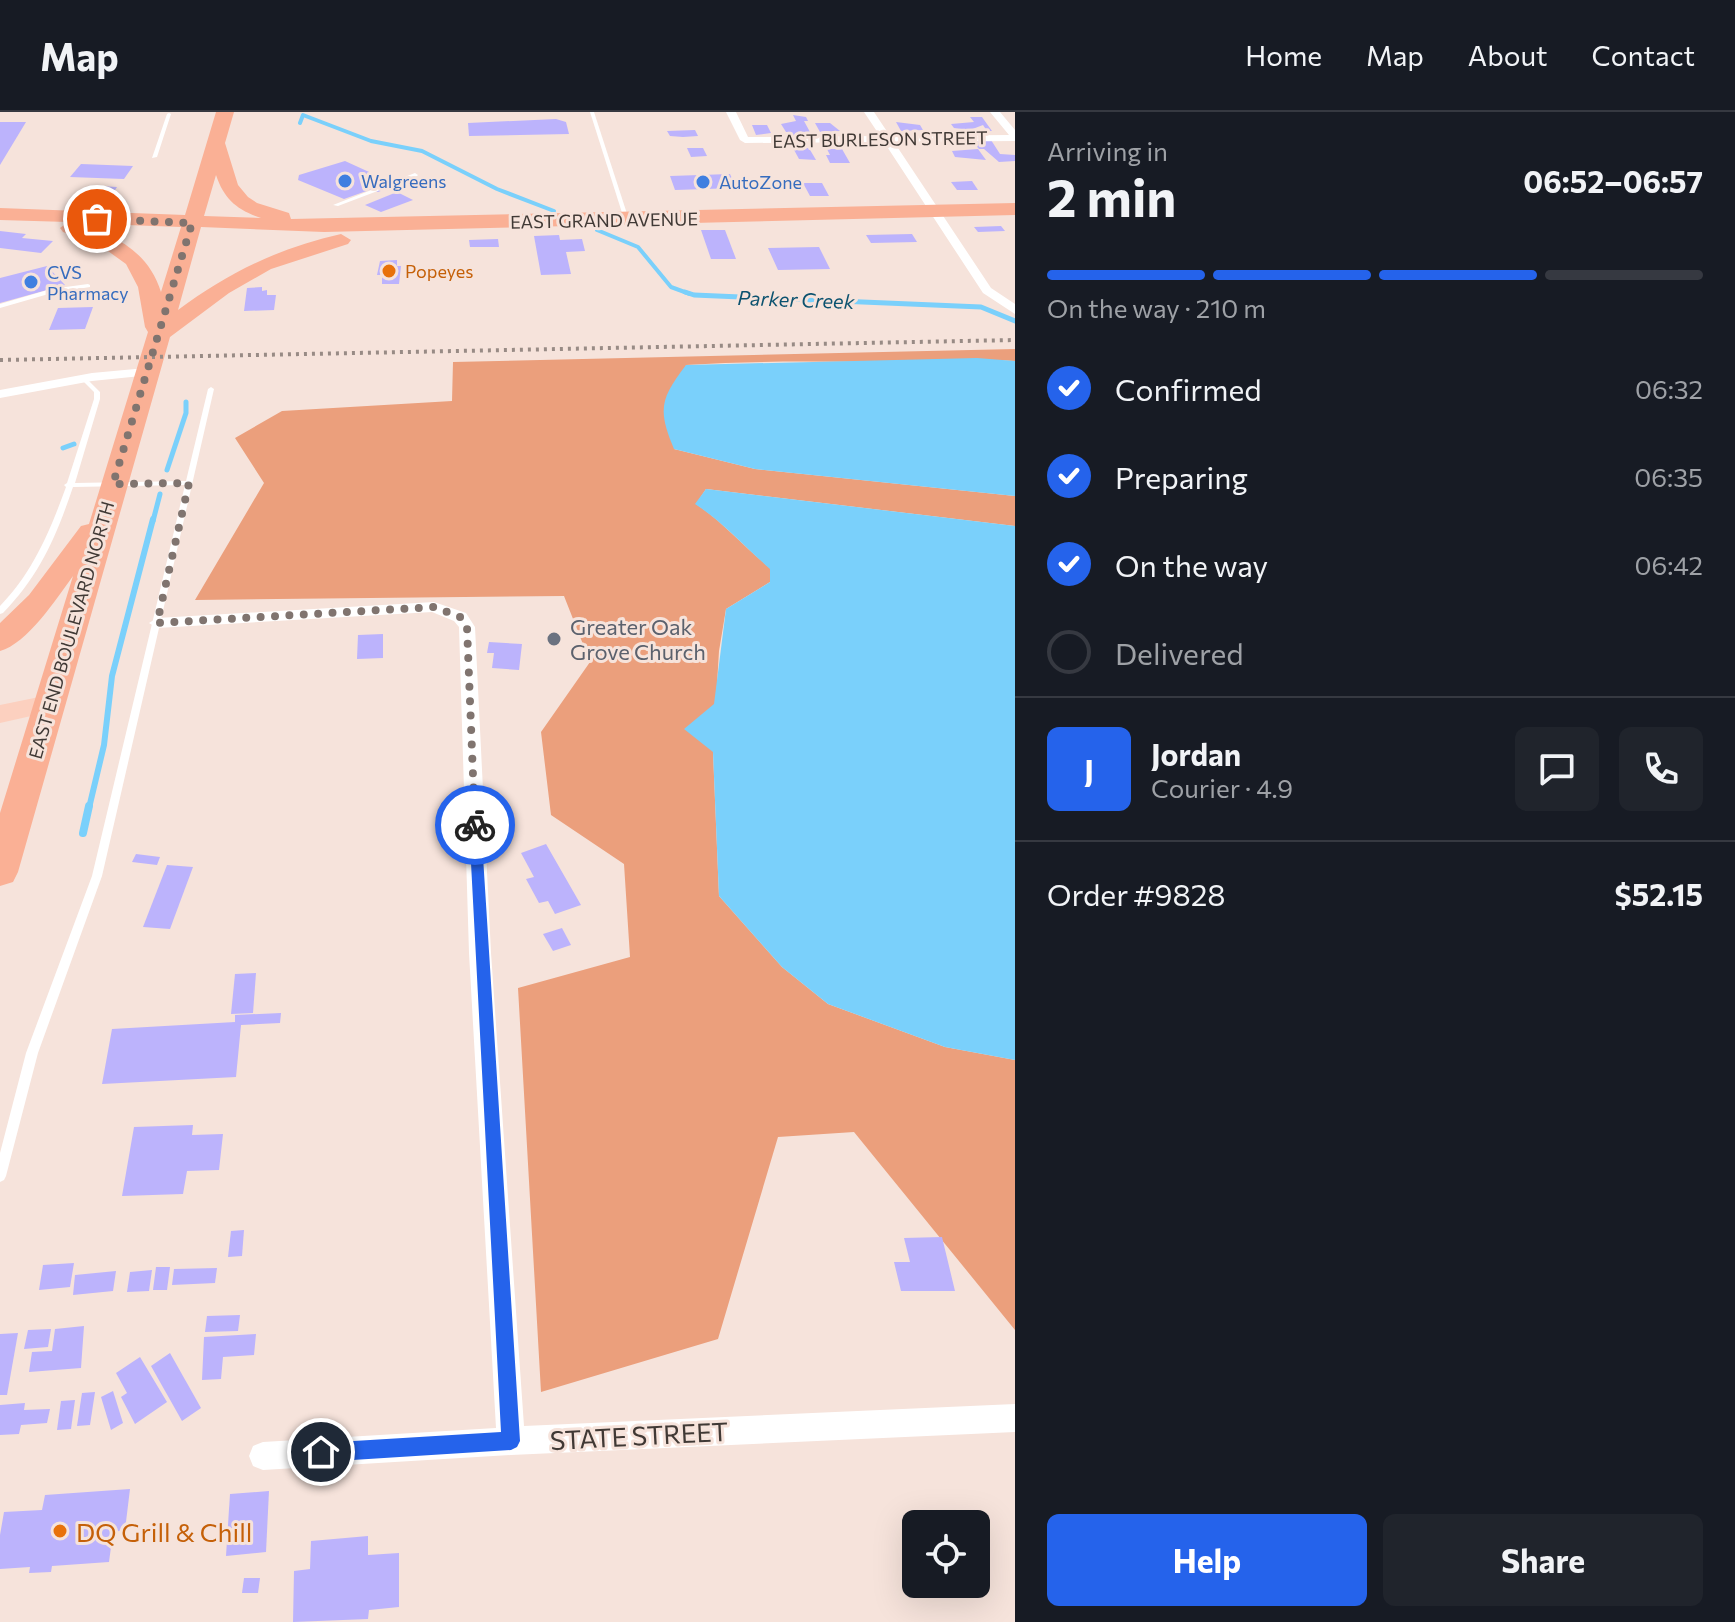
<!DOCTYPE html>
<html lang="en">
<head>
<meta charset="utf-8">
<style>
  :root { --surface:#171b24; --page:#20242c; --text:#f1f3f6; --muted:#9ea1a6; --line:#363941; --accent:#2563eb }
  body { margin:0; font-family:Commissioner,sans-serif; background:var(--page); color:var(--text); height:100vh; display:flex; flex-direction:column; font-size:30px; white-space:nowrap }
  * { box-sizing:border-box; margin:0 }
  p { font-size:26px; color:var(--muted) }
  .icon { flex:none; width:44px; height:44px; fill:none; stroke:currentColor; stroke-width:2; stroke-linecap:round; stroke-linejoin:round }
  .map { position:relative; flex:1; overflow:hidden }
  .drawer { display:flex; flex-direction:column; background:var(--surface); width:720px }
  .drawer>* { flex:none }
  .buttons { position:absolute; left:902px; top:1398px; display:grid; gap:16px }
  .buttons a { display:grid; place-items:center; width:88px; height:88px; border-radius:12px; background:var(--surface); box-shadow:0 8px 32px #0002; font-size:40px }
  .pin { position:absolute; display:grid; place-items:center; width:68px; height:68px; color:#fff; margin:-34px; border:4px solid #fff; border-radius:50%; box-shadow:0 2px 8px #0007 }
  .courier { position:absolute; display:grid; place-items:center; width:80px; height:80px; margin:-40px; border:6px solid #2563eb; border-radius:50%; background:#fff; color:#222; box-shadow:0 2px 10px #0007 }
  .summary em { font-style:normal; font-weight:700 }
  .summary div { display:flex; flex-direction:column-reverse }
  .summary { display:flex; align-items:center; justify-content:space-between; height:136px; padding:0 32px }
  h1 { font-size:52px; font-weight:700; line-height:60px }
  .bar { display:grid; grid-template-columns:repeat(4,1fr); gap:12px 8px; align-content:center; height:96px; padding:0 32px }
  .bar i { height:10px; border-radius:6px; background:var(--line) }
  .bar .on { background:var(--accent) }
  .bar p { grid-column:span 4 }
  .line { display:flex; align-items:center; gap:20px; padding:0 32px; border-top:2px solid var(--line) }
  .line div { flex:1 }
  .round { display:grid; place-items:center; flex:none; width:84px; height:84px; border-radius:12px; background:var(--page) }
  ol { padding:0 32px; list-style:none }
  li { display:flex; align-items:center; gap:24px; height:88px }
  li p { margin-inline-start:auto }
  li .icon { padding:8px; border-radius:50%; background:var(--accent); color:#fff; stroke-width:4 }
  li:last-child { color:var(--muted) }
  li i { width:44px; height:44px; border:4px solid var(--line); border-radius:50% }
  .cta { display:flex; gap:16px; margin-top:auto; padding:16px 32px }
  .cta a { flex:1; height:92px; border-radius:12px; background:var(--accent); color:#fff; font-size:32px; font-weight:700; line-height:92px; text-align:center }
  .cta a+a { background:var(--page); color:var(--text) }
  header { display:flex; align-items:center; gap:48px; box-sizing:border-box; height:112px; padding:0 40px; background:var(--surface); border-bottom:2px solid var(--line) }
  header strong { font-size:38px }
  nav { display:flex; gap:44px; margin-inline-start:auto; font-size:28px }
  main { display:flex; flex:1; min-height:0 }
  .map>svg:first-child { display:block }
</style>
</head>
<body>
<header>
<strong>Map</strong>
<nav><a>Home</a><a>Map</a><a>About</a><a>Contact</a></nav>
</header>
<main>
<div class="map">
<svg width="1015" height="1510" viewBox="0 0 1015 1510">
  <rect width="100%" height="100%" fill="#f6e3db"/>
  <path fill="#eb9f7c" d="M1015 237V249C975 246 937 251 897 250 827 250 757 248 686 253L674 337 755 357 1015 384V414L706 377 696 392C723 410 744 435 770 456V470L726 497 719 539 713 640 719 784 782 855 828 892 945 935 1015 948V1218L854 1020 778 1025 718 1227 541 1280 518 876 630 845 624 752 551 703 541 620 590 550 564 484 195 488 264 371 235 326 282 299 452 289 453 250Z"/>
  <g fill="#7ad0fb">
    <path d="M977 246 1015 249V384L755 357 674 337C657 297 661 286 686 253Z"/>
    <path d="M706 377 1015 414V948L945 935 828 892 782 855 719 784 713 640 684 617 714 592 726 497 770 470V457C745 435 723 410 695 392Z"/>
  </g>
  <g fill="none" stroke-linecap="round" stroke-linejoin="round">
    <g stroke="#7ad0fb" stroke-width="4">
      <polyline points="300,11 303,3 371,29 422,39 497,77 554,99"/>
      <polyline points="597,118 638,135 671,175 690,182"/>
    </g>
    <g stroke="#7ad0fb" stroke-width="5">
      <polyline points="685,180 694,183 981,195 1015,209"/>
      <polyline points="63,336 74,332"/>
      <polyline points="167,358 186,301 186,290"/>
      <polyline points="153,409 160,382"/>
    </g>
    <polyline stroke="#7ad0fb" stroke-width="6" points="89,696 104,633 112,564 153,407"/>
    <polyline stroke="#7ad0fb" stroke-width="8" points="83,721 89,694"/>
  </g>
  <g fill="#bcb3fc">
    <polygon points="793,3 806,5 808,9 804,9 810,20 795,21 797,26 789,26 787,22 791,20 786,20 781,12 796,9"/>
    <polygon points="970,5 982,5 992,19 987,19 983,13 970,18 954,16 951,12 974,10"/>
    <polygon points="556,7 566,10 569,22 469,24 468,11"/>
    <polygon points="0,10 26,10 0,53"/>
    <polygon points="896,10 920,13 923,18 901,19"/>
    <polygon points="815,11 830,11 840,19 820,20"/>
    <polygon points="752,13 767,13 771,21 756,23"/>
    <polygon points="695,18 698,24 683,25 670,24 667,19"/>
    <polygon points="991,28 1000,42 1015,43 1015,49 999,50 984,37 979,37 972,29"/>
    <polygon points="687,36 703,36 707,44 691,45"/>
    <polygon points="793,36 809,36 816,48 799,47"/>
    <polygon points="827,37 842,37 850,51 830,51 826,43 830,43"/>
    <polygon points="978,37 986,48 955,45 952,39"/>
    <polygon points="345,49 391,70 385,72 391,75 378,80 372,77 344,87 298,68 299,63"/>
    <polygon points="81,52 133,54 124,67 70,65"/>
    <polygon points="730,62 736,76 675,78 670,64"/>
    <polygon points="972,69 978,78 957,78 951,70"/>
    <polygon points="803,71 822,71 829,84 810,84"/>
    <polygon points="98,74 117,75 104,95 83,94 89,85 78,85 86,76"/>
    <polygon points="397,80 413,88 381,100 365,93"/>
    <polygon points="1001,114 1005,119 978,120 974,115"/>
    <polygon points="701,118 725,118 736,147 711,147"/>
    <polygon points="0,119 26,122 22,126 53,129 41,141 0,136"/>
    <polygon points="912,122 917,130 871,131 866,123"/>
    <polygon points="559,123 560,128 582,127 585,139 566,140 571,162 541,163 534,124"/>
    <polygon points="498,127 499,135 470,135 469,128"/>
    <polygon points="819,135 830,157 778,158 768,136"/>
    <polygon points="397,148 397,154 401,154 399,172 382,172 382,163 377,163 380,149"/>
    <polygon points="47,154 65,173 0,191 0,166"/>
    <polygon points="262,175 262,179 267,178 267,183 276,183 274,198 244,199 247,176"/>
    <polygon points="93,195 85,217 49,218 58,196"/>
    <polygon points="383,522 383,546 357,547 358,523"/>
    <polygon points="489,530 522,532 519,558 492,556 494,541 487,541"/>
    <polygon points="546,732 581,793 555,802 548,789 539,791 526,767 534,765 521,741"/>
    <polygon points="136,742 160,745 157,753 132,750"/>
    <polygon points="167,753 193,755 170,817 143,815"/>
    <polygon points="562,816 571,833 553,839 543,822"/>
    <polygon points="256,861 253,901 231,902 235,862"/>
    <polygon points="281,901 280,911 241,913 236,965 102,972 112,917 235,910 235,903"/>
    <polygon points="193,1013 192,1023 223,1022 219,1058 187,1059 183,1082 122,1084 134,1015"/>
    <polygon points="244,1118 242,1144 228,1145 231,1119"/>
    <polygon points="942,1125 955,1179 901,1179 894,1150 910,1150 904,1126"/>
    <polygon points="74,1151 70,1175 39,1178 43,1153"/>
    <polygon points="156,1155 170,1155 167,1178 153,1178"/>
    <polygon points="217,1156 215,1171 172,1173 174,1157"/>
    <polygon points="152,1158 149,1179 127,1180 130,1160"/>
    <polygon points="116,1159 113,1179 73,1183 75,1163"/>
    <polygon points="240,1203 238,1219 205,1220 207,1204"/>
    <polygon points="84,1214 81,1256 29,1260 32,1240 52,1239 55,1217"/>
    <polygon points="51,1217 48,1235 24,1237 28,1218"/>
    <polygon points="18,1221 7,1283 0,1283 0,1222"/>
    <polygon points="256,1222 254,1243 223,1245 221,1267 202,1268 204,1225"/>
    <polygon points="170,1241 201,1296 182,1309 151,1254"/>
    <polygon points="140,1245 167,1290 135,1312 121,1285 127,1281 116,1261"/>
    <polygon points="113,1279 123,1311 111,1318 101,1285"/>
    <polygon points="95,1280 90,1313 77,1314 82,1281"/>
    <polygon points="75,1288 71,1317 57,1318 61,1289"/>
    <polygon points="25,1291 24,1298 50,1297 47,1311 21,1313 19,1322 0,1323 0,1293"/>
    <polygon points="130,1377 125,1418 113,1420 109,1450 52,1454 51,1460 29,1461 30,1455 0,1457 0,1423 4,1400 42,1398 45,1383"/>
    <polygon points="269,1379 266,1440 226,1444 230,1382"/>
    <polygon points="368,1424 368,1443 399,1441 399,1495 369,1498 368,1507 293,1510 294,1459 310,1457 311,1429"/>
    <polygon points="244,1466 260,1466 258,1481 242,1481"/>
  </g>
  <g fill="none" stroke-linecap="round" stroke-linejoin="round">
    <g fill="#fff" fill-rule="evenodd">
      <polygon points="590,0 594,0 629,108 624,107"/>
      <polygon points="169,1 171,2 157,45 152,46 167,2"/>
      <polygon points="415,61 418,63 417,64 338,94 333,93"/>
      <polygon points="88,172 90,173 90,175 52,181 0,196 0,192 51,177"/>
      <path d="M84 268H88L100 280V287L75 371 186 369 208 277 211 275 214 277 102 764 38 941 6 1064 4 1068 0 1070V1041L26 941 92 764 185 373 73 375C56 425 40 463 3 501L0 502V494C33 460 50 419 66 375L64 373 67 371 94 287V280L84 270Z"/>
    </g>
    <g fill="#fff" fill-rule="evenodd">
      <polygon points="726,0 736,0 748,25 880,24 864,0 874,0 890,24 1009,23 990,0 1000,0 1015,18 1015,29 894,30 991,176 1015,192 1015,202 983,181 884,30 745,31 740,28"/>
      <polygon points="146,256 153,260 151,263 92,269 0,286 0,278 92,261"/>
      <polygon points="434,490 466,501 475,515 491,841 524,1314 1015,1292 1015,1320 511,1343 263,1358 253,1354 249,1344 253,1334 263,1330 496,1316 469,841 459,515 454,509 432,500 157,516 149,511 157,506"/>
    </g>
    <polygon fill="#fcd0bf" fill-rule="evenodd" points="49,583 58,586 62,592 58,598 0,611 0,593"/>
    <path fill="#fab095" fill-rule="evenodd" d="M216 0H234L225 31 238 73 248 85 257 91 289 101 291 107 1015 91V103L324 120 201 115 178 198C229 160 279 136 341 122L351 128 348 132 271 157 229 181 170 225 18 760 13 770 0 774V701L73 464C57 486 27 532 0 539V511L29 483 81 414 89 412 148 220 145 215 138 175 126 152 101 134 63 120 60 116 68 110 0 108V96L185 103ZM216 63C224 87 237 98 261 106L204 104ZM73 111 181 115 161 180C148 138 112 121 73 111Z"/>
    <polyline stroke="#988b85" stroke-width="4" stroke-dasharray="3 5" stroke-linecap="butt" points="0,248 1015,228"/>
  </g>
  <polygon fill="#2563eb" points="475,709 481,713 520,1329 517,1335 511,1338 321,1350 315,1347 312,1340 315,1334 321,1331 501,1320 469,713"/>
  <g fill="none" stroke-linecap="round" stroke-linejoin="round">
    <polyline stroke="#80746f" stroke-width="8" stroke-dasharray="0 14.4" points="97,107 192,111 113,372 189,371 157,511 434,495 460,505 467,515 475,713"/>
  </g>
  <g fill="#3f7fe0" stroke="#f6e3db" stroke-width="3">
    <circle cx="345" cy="69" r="8"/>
    <circle cx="703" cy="70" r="8"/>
    <circle cx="31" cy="170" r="8"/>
  </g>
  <g fill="#e8710a" stroke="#f6e3db" stroke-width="3">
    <circle cx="389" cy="159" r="8"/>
    <circle cx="60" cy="1419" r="8"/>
  </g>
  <circle fill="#6b7280" stroke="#f6e3db" stroke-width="3" cx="554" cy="527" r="8"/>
  <g text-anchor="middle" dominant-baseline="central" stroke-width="6" stroke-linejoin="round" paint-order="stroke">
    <g font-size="18" fill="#403935" stroke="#f6e3db">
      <text transform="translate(880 27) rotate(-1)">EAST BURLESON STREET</text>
      <text transform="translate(604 108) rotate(-1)">EAST GRAND AVENUE</text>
      <text transform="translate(71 518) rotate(-74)">EAST END BOULEVARD NORTH</text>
    </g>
    <g font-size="18" fill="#366cbe" stroke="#f6e3db" text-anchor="start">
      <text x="361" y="69">Walgreens</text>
      <text x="719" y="70">AutoZone</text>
      <text x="47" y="160">CVS<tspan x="47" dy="21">Pharmacy</tspan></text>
    </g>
    <g font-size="18" fill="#c56008" stroke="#f6e3db" text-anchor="start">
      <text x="405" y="159">Popeyes</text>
    </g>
    <g font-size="20" font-style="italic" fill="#0c526f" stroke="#f6e3db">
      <text transform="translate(796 187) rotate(2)">Parker Creek</text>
    </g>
    <g font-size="22" fill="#5b616d" stroke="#f6e3db" text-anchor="start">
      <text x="570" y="514">Greater Oak<tspan x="570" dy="25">Grove Church</tspan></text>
    </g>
    <g font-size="26" fill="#403935" stroke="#f6e3db">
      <text transform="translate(639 1323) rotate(-3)">STATE STREET</text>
    </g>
    <g font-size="26" fill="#c56008" stroke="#f6e3db" text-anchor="start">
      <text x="76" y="1419">DQ Grill &amp; Chill</text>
    </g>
  </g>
</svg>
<div class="buttons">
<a><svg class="icon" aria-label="locate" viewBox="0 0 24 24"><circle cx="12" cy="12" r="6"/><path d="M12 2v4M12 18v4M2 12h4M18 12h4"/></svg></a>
</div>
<div class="pin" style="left:97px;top:107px;background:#ea580c"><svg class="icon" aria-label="bag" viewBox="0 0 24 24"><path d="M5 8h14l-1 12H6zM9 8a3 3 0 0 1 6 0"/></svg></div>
<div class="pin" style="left:321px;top:1340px;background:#1f2937"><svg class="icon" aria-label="home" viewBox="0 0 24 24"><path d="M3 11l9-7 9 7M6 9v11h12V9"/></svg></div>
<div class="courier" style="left:475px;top:713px"><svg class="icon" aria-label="bike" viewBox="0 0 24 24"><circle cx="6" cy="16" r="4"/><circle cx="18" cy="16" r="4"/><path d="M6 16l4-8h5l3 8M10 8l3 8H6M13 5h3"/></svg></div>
</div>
<section class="drawer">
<div class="summary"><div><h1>2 min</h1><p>Arriving in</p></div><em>06:52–06:57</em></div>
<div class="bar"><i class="on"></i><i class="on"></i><i class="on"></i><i></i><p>On the way · 210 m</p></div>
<ol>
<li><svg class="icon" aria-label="check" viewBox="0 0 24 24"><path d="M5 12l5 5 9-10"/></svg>Confirmed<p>06:32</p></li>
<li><svg class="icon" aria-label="check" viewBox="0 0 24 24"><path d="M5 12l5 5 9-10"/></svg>Preparing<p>06:35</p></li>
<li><svg class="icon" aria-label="check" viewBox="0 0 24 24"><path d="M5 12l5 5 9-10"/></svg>On the way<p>06:42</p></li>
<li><i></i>Delivered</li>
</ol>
<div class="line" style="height:144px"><b class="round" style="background:var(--accent);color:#fff">J</b><div><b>Jordan</b><p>Courier · 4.9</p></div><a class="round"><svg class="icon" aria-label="chat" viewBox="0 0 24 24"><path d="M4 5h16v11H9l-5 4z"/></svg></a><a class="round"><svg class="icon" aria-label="phone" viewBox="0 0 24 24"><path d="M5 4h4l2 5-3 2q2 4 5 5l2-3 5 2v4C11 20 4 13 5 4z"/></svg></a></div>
<div class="line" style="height:104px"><div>Order #9828</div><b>$52.15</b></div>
<div class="cta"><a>Help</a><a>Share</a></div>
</section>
</main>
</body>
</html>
